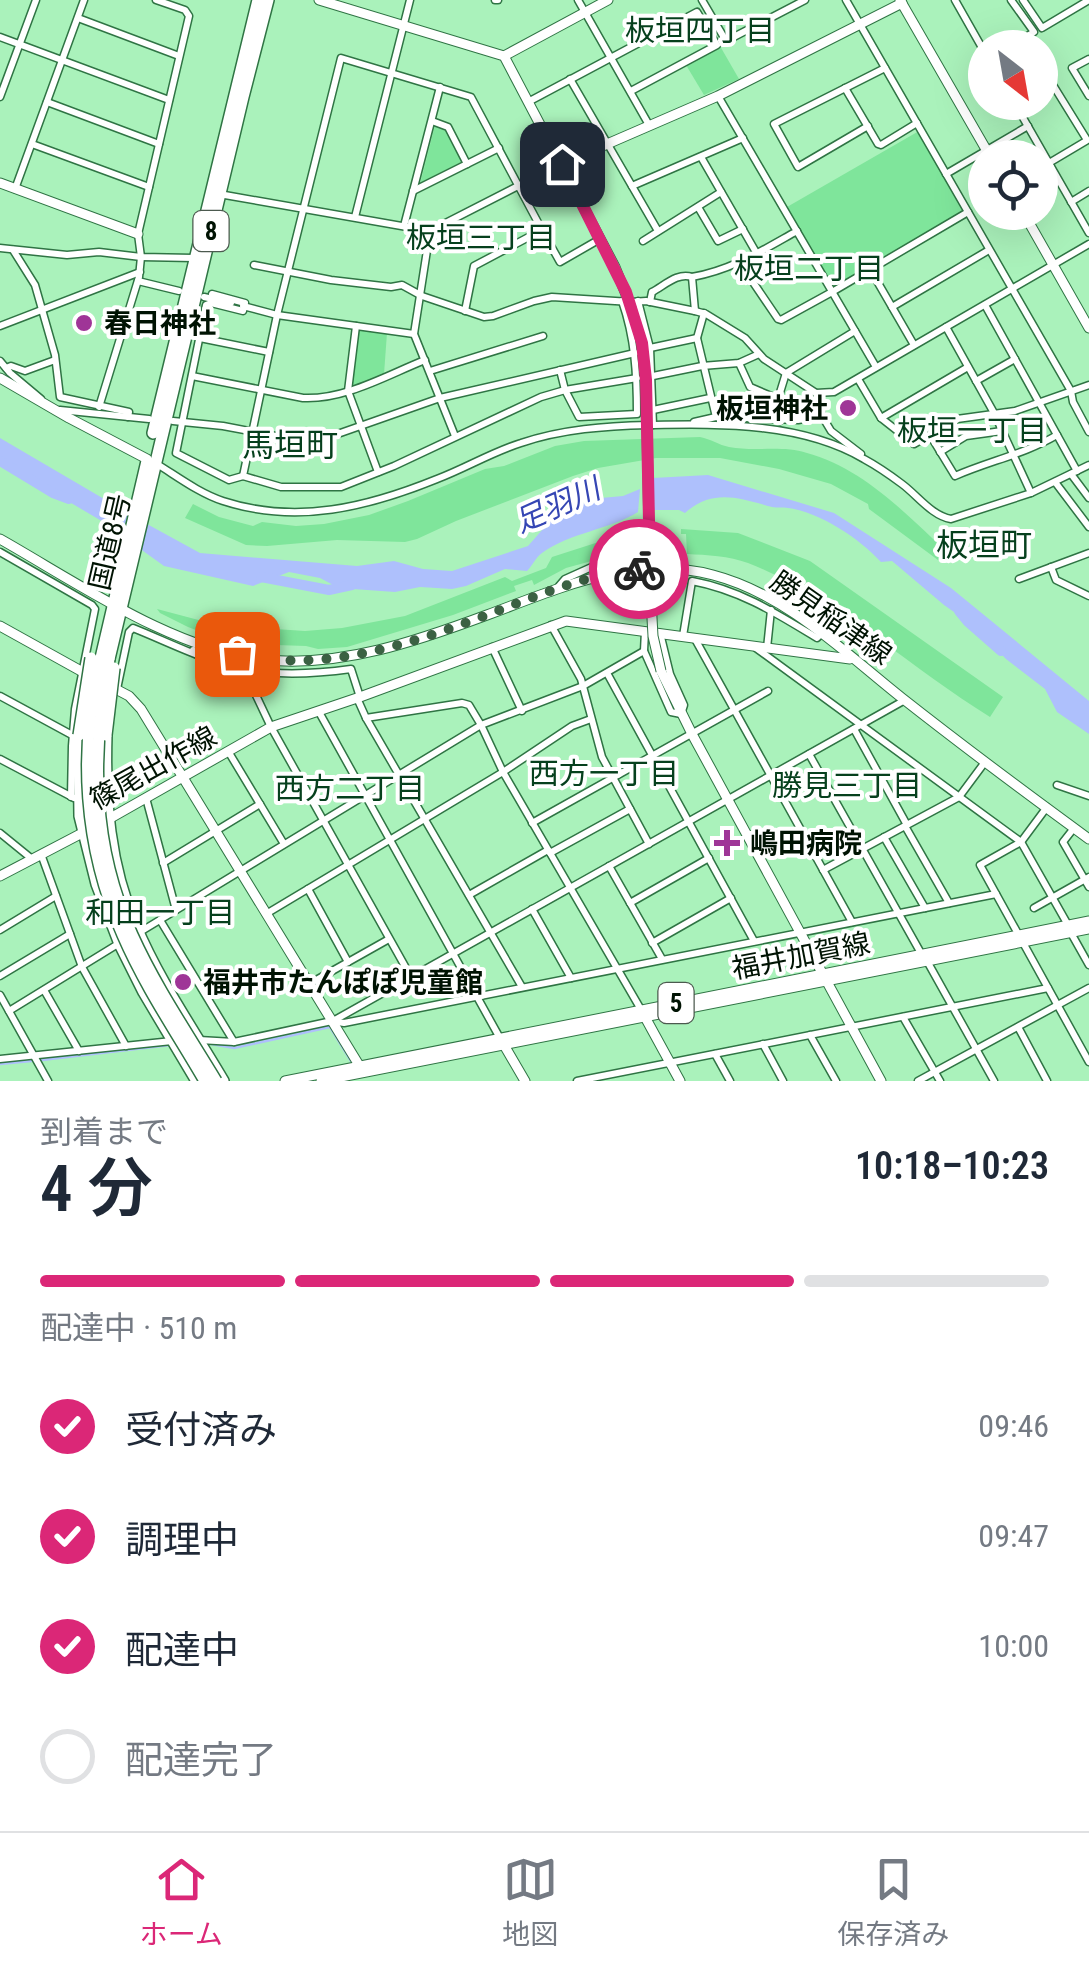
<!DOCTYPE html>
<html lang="ja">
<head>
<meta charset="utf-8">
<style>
  :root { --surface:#fff; --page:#f6f6f7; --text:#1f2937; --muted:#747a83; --line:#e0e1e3; --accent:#db2777 }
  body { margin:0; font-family:"Roboto Condensed","Noto Sans JP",sans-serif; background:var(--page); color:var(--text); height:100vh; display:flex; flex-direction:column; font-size:38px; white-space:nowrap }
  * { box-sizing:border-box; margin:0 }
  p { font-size:32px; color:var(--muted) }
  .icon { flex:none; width:55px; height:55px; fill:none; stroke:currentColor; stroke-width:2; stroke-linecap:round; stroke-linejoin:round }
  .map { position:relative; height:1081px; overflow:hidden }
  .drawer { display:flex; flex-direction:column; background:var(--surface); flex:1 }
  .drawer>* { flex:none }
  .needle { width:65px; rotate:149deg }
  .controls { position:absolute; left:968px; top:30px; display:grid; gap:20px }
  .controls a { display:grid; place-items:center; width:90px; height:90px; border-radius:50%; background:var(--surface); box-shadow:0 10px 40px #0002; font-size:50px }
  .pin { position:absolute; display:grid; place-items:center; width:85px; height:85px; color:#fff; margin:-42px; border-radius:20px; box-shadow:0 5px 15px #0006 }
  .courier { position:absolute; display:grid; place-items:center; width:100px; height:100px; margin:-50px; border:8px solid #db2777; border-radius:50%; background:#fff; color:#222; box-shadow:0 2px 12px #0007 }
  .head em { font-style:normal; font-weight:600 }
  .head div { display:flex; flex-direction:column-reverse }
  .head { display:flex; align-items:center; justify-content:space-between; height:170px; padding:0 40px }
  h1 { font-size:65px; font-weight:600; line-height:75px }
  .bar { display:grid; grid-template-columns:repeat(4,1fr); gap:15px 10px; align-content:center; height:120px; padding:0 40px }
  .bar i { height:12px; border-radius:8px; background:var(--line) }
  .bar .active { background:var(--accent) }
  .bar p { grid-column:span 4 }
  ol { padding:0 40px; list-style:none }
  li { display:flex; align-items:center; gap:30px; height:110px }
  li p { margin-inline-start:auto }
  li .icon { padding:10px; border-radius:50%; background:var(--accent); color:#fff; stroke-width:4 }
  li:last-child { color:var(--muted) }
  li i { width:55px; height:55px; border:5px solid var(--line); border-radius:50% }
  .tabs { display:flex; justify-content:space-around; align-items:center; height:140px; border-top:2px solid var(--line); background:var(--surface); font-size:28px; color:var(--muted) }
  .tabs a { display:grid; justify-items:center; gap:5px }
  .tabs .active { color:var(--accent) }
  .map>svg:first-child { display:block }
</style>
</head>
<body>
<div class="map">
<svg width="1089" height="1081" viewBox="0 0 1089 1081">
  <rect width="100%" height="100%" fill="#aaf2bb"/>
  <g fill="#7fe59b">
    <polygon points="720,46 739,79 704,95 686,65"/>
    <polygon points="435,125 446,128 463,162 420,184"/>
    <polygon points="919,131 966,212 833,289 787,207"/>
    <polygon points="358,328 387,333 384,374 350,387"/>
    <path d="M700 437C711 439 719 445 729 447 755 452 782 445 807 453 863 468 906 514 947 552L938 560 869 509 868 504 831 484 779 469 720 458H656L598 468 573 476 456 521 417 539 405 542 337 540 267 546 246 545 185 518 193 504 219 517 253 526 262 522 296 526 324 524 369 515 408 501 485 469 504 466 555 446 584 441Z"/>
    <path d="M681 529 738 533 810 561 1003 697 990 717C909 667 837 598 748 563 729 556 707 555 687 554L686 534H681Z"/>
    <polygon points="608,539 606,557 566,568 534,585 532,580 514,586 516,591 453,615 347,647 318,649 306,646 245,644 231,640 227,642 188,627 160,613 157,609 206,622 218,618 275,629 305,631 342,628 405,616 505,577 512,581 546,568 552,557"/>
  </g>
  <g fill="#aec0fc">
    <polygon points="0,438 128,513 122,536 105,523 0,461"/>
    <path d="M708 475 834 513 951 588 1089 701V734L1057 712 1045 689 1006 659 974 626 944 605 892 561 881 562C860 539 820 512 788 508 783 507 777 508 772 507 739 498 713 488 685 513L679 510H654L653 478Z"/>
    <path d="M640 489 638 512C609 530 571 532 542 553 536 557 532 566 527 571L505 569 466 586 452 589 420 587 395 592 339 588 320 578 289 572 253 586 164 566 139 548 147 524 200 553 357 566 394 561 423 569 452 571 528 546 550 521 580 504 601 498 623 496Z"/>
  </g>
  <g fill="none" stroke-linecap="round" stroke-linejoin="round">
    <g stroke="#aec0fc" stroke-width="2.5">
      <polyline points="206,1043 234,1048 330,1027 351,1061"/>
      <polyline points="42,1060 170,1045"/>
      <polyline points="0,1064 31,1061"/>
    </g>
    <g stroke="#aec0fc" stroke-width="10">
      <polyline points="0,461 53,493 69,499"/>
      <polyline points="261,577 329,590 352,585"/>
      <polyline points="959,611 968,622 1001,651"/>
    </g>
    <g stroke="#2f7444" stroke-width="9">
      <g id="street">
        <polyline points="495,0 498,0"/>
        <polyline points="578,0 649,125"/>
        <polyline points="702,0 726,41 805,0"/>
        <polyline points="846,0 1071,391 1073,402 1089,432"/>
        <polyline points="955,0 985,53"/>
        <polyline points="1023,0 1042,28 1089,0"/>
        <polyline points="78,18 179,56"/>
        <polyline points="0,37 169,100"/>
        <polyline points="1008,48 1034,32 1011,0"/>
        <polyline points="1089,59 1072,68 1089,96"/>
        <polyline points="1040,64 1087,140"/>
        <polyline points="570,79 658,231"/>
        <polyline points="845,88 878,144 881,145 917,123"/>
        <polyline points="718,96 876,367"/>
        <polyline points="0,97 36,0"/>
        <polyline points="47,102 159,144"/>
        <polyline points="528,102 697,12 717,45 631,91"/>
        <polyline points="1014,102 1089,233"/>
        <polyline points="432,121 448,127 467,164"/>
        <polyline points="868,126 798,167 774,124 885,68"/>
        <polyline points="32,144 149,187"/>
        <polyline points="701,157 757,254"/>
        <polyline points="1049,163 1086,141"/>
        <polyline points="946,174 1028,126"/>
        <polyline points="632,186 743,138"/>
        <polyline points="15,189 84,0"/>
        <polyline points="413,191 499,148"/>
        <polyline points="219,194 430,231 561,164"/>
        <polyline points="1071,202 1089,191"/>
        <polyline points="698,207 718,241 743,229"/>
        <polyline points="355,217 410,0"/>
        <polyline points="404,226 440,87"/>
        <polyline points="542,230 560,262 600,239"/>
        <polyline points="430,231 414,334 455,436"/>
        <polyline points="643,241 721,192"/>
        <polyline points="0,248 67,255 99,252 141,257 194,258"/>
        <polyline points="13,250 35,285 55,355 60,397 129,412 128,417"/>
        <polyline points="740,263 778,319 781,320 832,292 968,212"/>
        <polyline points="254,265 331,280 391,287 402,285 422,296 484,317 493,316 534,301 552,297 631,302 646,301 695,311 706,314 745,338 764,359 816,393 834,392 1089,244"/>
        <polyline points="870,269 914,345"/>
        <polyline points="138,281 179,291"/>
        <polyline points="212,294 245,303 243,311 211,303 206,305 176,453 229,480 243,476"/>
        <polyline points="204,297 231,303"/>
        <polyline points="638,301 650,348 653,425"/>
        <path d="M650 302 652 292C665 285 678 272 692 277"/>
        <polyline points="985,305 1077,471"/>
        <polyline points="243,306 277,315 414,334"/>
        <polyline points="892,307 989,250"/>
        <polyline points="465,311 474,266 542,230 471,97 341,58 277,315 243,476 281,487 341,487 394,466 541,397 565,390 637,378"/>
        <path d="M695 311 692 277C732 270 763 250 797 231"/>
        <polyline points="704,313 697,338 716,417"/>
        <polyline points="0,326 140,272"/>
        <polyline points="356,326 348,391 378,472"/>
        <polyline points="946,327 994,413 1031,493"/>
        <polyline points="200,338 269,352"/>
        <polyline points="650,348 697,338"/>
        <polyline points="0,361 10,373 41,399"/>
        <polyline points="739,363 750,387 778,399"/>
        <polyline points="6,368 11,366 25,371 55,360"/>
        <path d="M560 370 565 390 579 417 637 414C637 375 635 338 622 301"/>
        <polyline points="430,371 543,336"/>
        <path d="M192 376 303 398C345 400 387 375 425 360"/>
        <polyline points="653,376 702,366 739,363 759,354"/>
        <polyline points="858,379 881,418 914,444 957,419 1015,411 1089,385"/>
        <polyline points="976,381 1015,359"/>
        <polyline points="816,393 822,416 831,431 861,454"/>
        <polyline points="99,407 139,277 141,257 138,234 189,16 185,10 156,0"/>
        <polyline points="60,410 149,419"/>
        <polyline points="653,410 710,398"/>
        <polyline points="881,418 968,367"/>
        <polyline points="173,421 223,426 286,438 329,437 440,398 635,353"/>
        <polyline points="780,421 778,399 786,373 855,331"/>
        <polyline points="694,422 716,417 798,420 822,416"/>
        <path d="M930 435 955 476C989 461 1025 454 1057 435"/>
        <polyline points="940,452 966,436 1002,431"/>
        <path d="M157 464C178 477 199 493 223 501 297 525 368 507 437 479 466 468 492 452 521 443 562 429 606 426 649 425 720 424 801 422 864 459 877 466 890 475 902 484 917 495 932 516 951 519L1031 493 1089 465"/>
        <polyline points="1071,474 1089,498"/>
        <polyline points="1055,482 1089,527"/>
        <polyline points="0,552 92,605 95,609 75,709 72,746 71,797"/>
        <polyline points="1051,567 1056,580 1089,596"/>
        <polyline points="1019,579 1089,553"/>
        <polyline points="559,586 565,579 605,561"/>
        <polyline points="551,625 581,679 602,757 649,844"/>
        <polyline points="645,631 644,651 671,712 681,714 684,705 670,674 660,633"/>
        <path d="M683 636 692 581C740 590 776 613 817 638L821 634"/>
        <polyline points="695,639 852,922"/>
        <polyline points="492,647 522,711"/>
        <polyline points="756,648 1021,842 1068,925"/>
        <polyline points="767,648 771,610"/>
        <polyline points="193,650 220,654"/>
        <polyline points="244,670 271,727 411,977"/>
        <polyline points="607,673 754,941"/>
        <path d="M117 689 129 632 133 628C168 642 205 661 242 669 278 676 315 674 351 669L360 697"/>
        <polyline points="0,696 72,735"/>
        <polyline points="357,698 366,718 522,987"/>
        <polyline points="319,712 501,1040"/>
        <polyline points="366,718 462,703 469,705 481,725 503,772 643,1013"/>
        <polyline points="854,729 907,825"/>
        <polyline points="228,751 284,844"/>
        <polyline points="809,754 922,955"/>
        <polyline points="0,759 74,798"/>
        <polyline points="1057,785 1089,796"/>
        <polyline points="146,798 176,910"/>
        <polyline points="1047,807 1021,842 980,865 1089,1062"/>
        <polyline points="532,823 768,691"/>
        <polyline points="905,826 949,903"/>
        <polyline points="1074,828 1063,842 1089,887"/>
        <polyline points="0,833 32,859"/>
        <polyline points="884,837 925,908"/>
        <polyline points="550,853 630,809"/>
        <polyline points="41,854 82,967 126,1046"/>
        <polyline points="163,863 260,804"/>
        <polyline points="609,866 662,959"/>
        <polyline points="823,870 959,797 985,762"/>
        <polyline points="308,889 348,962"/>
        <polyline points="469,895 548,850"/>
        <polyline points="630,903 709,858"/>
        <polyline points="1034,908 1089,877"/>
        <polyline points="532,909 571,978"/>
        <polyline points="266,914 503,772 572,726 591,719"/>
        <polyline points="160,920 234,1042"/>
        <polyline points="0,930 56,896"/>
        <polyline points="140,932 481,725 583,686 644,651"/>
        <polyline points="1071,933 1089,965"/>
        <polyline points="652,943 731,898"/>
        <polyline points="927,961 994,1081"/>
        <polyline points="0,976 70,934"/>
        <polyline points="309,984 389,939"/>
        <polyline points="44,990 79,1051"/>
        <polyline points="0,995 48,1081"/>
        <polyline points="9,1011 118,944"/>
        <polyline points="903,1017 940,1081"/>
        <polyline points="333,1021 905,700"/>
        <polyline points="1018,1027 1047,1081"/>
        <polyline points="810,1035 836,1081"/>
        <polyline points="199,1040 234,1042 332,1021 344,1023 996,894"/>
        <polyline points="763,1044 783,1081"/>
        <polyline points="715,1054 730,1081"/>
        <polyline points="0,1059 172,1041"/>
        <polyline points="577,1081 1048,988"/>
        <polyline points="918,1081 1089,988"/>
      </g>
    </g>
    <g stroke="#2f7444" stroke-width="11">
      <g id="secondary">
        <polyline points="319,0 504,56 615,267 637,322 642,343 646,380 650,582"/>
        <polyline points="900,0 991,158"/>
        <polyline points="504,56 608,0"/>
        <polyline points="561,164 718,96 902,3"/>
        <polyline points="0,183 138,234"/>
        <polyline points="1023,212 1089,328"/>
        <polyline points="0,378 69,418 147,459"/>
        <path d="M0 539C78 583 176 652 267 660 342 667 417 641 487 615 560 588 633 554 713 575 786 594 844 652 902 698 963 746 1026 793 1089 839"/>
        <polyline points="0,626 90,676"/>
        <polyline points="661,671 692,734 881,1081"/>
        <polyline points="108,685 129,696 141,709 362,1070"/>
        <polyline points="107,820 271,727 360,697 566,621 850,659"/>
        <polyline points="0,876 88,830"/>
        <polyline points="645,1017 680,1081"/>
        <polyline points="504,1045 525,1081"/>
      </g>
    </g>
    <g stroke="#2f7444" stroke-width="11">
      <g id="primary">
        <polyline points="285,1081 1089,921"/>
        <polyline points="321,1081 1089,929"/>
      </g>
    </g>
    <g stroke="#2f7444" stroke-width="14">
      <g id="highway">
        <polyline points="153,433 258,0"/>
        <polyline points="101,658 147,461"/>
        <polyline points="109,659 243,97 268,0"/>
        <polyline points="79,735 80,816 97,884 120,944 144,992 197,1081"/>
        <path d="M106 735C104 800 109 865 135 925 158 980 193 1030 223 1081"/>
      </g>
    </g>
    <use href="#street" stroke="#fff" stroke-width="6"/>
    <use href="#secondary" stroke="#fff" stroke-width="9"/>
    <use href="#primary" stroke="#fff" stroke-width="9"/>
    <use href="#highway" stroke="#fff" stroke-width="11"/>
    <g stroke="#2f7444" stroke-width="11" stroke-linecap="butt">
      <polyline id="secondary-bridge" points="650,582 653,636 661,671"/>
    </g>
    <g stroke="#2f7444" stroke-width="14" stroke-linecap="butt">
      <g id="highway-bridge">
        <path d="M101 658C78 750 84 847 123 935 145 986 177 1033 205 1081"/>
        <path d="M109 659C91 754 91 845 132 935 155 986 187 1033 216 1081"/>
        <polyline points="79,735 91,658"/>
        <polyline points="106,735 114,668"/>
      </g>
    </g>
    <use href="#secondary-bridge" stroke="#fff" stroke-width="9"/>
    <use href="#highway-bridge" stroke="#fff" stroke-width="11"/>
  </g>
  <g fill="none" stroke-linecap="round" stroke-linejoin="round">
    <path stroke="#3b6143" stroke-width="10" stroke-dasharray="0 18" d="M237 654C323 674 412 644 492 613 540 595 587 574 639 569"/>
    <polyline stroke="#db2777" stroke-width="12" points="562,164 626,292 642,343 646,380 650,568 639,569"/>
  </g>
  <g fill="#9f3597" stroke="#fff" stroke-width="4">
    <circle cx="84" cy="323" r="10"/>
    <circle cx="848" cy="408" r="10"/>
    <path d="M722 828h10v10h10v10h-10v10h-10v-10h-10v-10h10z"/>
    <circle cx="183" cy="982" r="10"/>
  </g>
  <g text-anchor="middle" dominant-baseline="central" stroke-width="8" stroke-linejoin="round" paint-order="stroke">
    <g fill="#fff" stroke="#4c5a4f" stroke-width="2.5">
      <rect x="193.5" y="211" width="35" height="40" rx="8"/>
      <rect x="658.5" y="983" width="35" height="40" rx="8"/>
    </g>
    <g font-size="25" font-weight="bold" fill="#001303">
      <text x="211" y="231">8</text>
      <text x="676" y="1003">5</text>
    </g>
    <g font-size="28" font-weight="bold" fill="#001303" stroke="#fff" text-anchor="start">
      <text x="104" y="323">春日神社</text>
      <text x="828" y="408" text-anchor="end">板垣神社</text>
      <text x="750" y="843">嶋田病院</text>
      <text x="203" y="982">福井市たんぽぽ児童館</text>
    </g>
    <g font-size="28" fill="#001303" stroke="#fff">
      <text transform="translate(110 542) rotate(-77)">国道8号</text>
      <text transform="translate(831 618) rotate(35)">勝見稲津線</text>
      <text transform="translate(153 768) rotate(-29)">篠尾出作線</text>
      <text transform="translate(801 956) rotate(-11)">福井加賀線</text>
    </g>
    <g font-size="30" fill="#06401d" stroke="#fff">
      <text x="700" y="30">板垣四丁目</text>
      <text x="481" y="237">板垣三丁目</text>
      <text x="809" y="268">板垣二丁目</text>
      <text x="972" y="430">板垣一丁目</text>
      <text x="604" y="773">西方一丁目</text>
      <text x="847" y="785">勝見三丁目</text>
      <text x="350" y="788">西方二丁目</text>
      <text x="160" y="912">和田一丁目</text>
    </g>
    <g font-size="30" font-style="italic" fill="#3546b4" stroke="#fff">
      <text transform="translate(557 505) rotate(-24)">足羽川</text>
    </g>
    <g font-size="32" fill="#06401d" stroke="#fff">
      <text x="290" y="445">馬垣町</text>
      <text x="984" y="545">板垣町</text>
    </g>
  </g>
</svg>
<div class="controls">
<a><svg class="needle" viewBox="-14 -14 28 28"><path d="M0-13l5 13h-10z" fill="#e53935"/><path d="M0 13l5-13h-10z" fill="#747a83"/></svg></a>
<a><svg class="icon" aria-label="locate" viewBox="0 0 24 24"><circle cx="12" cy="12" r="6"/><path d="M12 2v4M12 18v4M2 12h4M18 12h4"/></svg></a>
</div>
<div class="pin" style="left:237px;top:654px;background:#ea580c"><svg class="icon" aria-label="bag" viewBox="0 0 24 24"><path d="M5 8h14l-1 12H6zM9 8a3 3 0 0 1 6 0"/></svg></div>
<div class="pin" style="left:562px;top:164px;background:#1f2937"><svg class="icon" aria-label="home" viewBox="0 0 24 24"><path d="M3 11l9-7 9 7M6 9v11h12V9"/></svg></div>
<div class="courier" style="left:639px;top:569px"><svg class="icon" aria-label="bike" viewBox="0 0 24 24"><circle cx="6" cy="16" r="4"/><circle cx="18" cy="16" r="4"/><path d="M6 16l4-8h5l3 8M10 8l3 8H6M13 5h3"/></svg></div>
</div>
<section class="drawer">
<div class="head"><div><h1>4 分</h1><p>到着まで</p></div><em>10:18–10:23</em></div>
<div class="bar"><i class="active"></i><i class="active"></i><i class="active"></i><i></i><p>配達中 · 510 m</p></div>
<ol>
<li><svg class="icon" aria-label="check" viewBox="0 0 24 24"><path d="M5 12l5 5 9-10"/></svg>受付済み<p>09:46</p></li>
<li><svg class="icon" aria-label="check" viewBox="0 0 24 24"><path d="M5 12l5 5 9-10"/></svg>調理中<p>09:47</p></li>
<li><svg class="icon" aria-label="check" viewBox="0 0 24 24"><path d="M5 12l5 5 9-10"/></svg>配達中<p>10:00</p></li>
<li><i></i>配達完了</li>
</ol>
</section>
<nav class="tabs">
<a class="active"><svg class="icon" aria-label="home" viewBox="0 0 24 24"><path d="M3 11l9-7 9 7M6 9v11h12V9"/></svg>ホーム</a>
<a><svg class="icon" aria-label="map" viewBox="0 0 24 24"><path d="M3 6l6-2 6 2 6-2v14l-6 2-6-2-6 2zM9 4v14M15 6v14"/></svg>地図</a>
<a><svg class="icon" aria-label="saved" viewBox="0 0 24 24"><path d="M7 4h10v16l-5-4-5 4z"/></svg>保存済み</a>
</nav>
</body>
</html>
